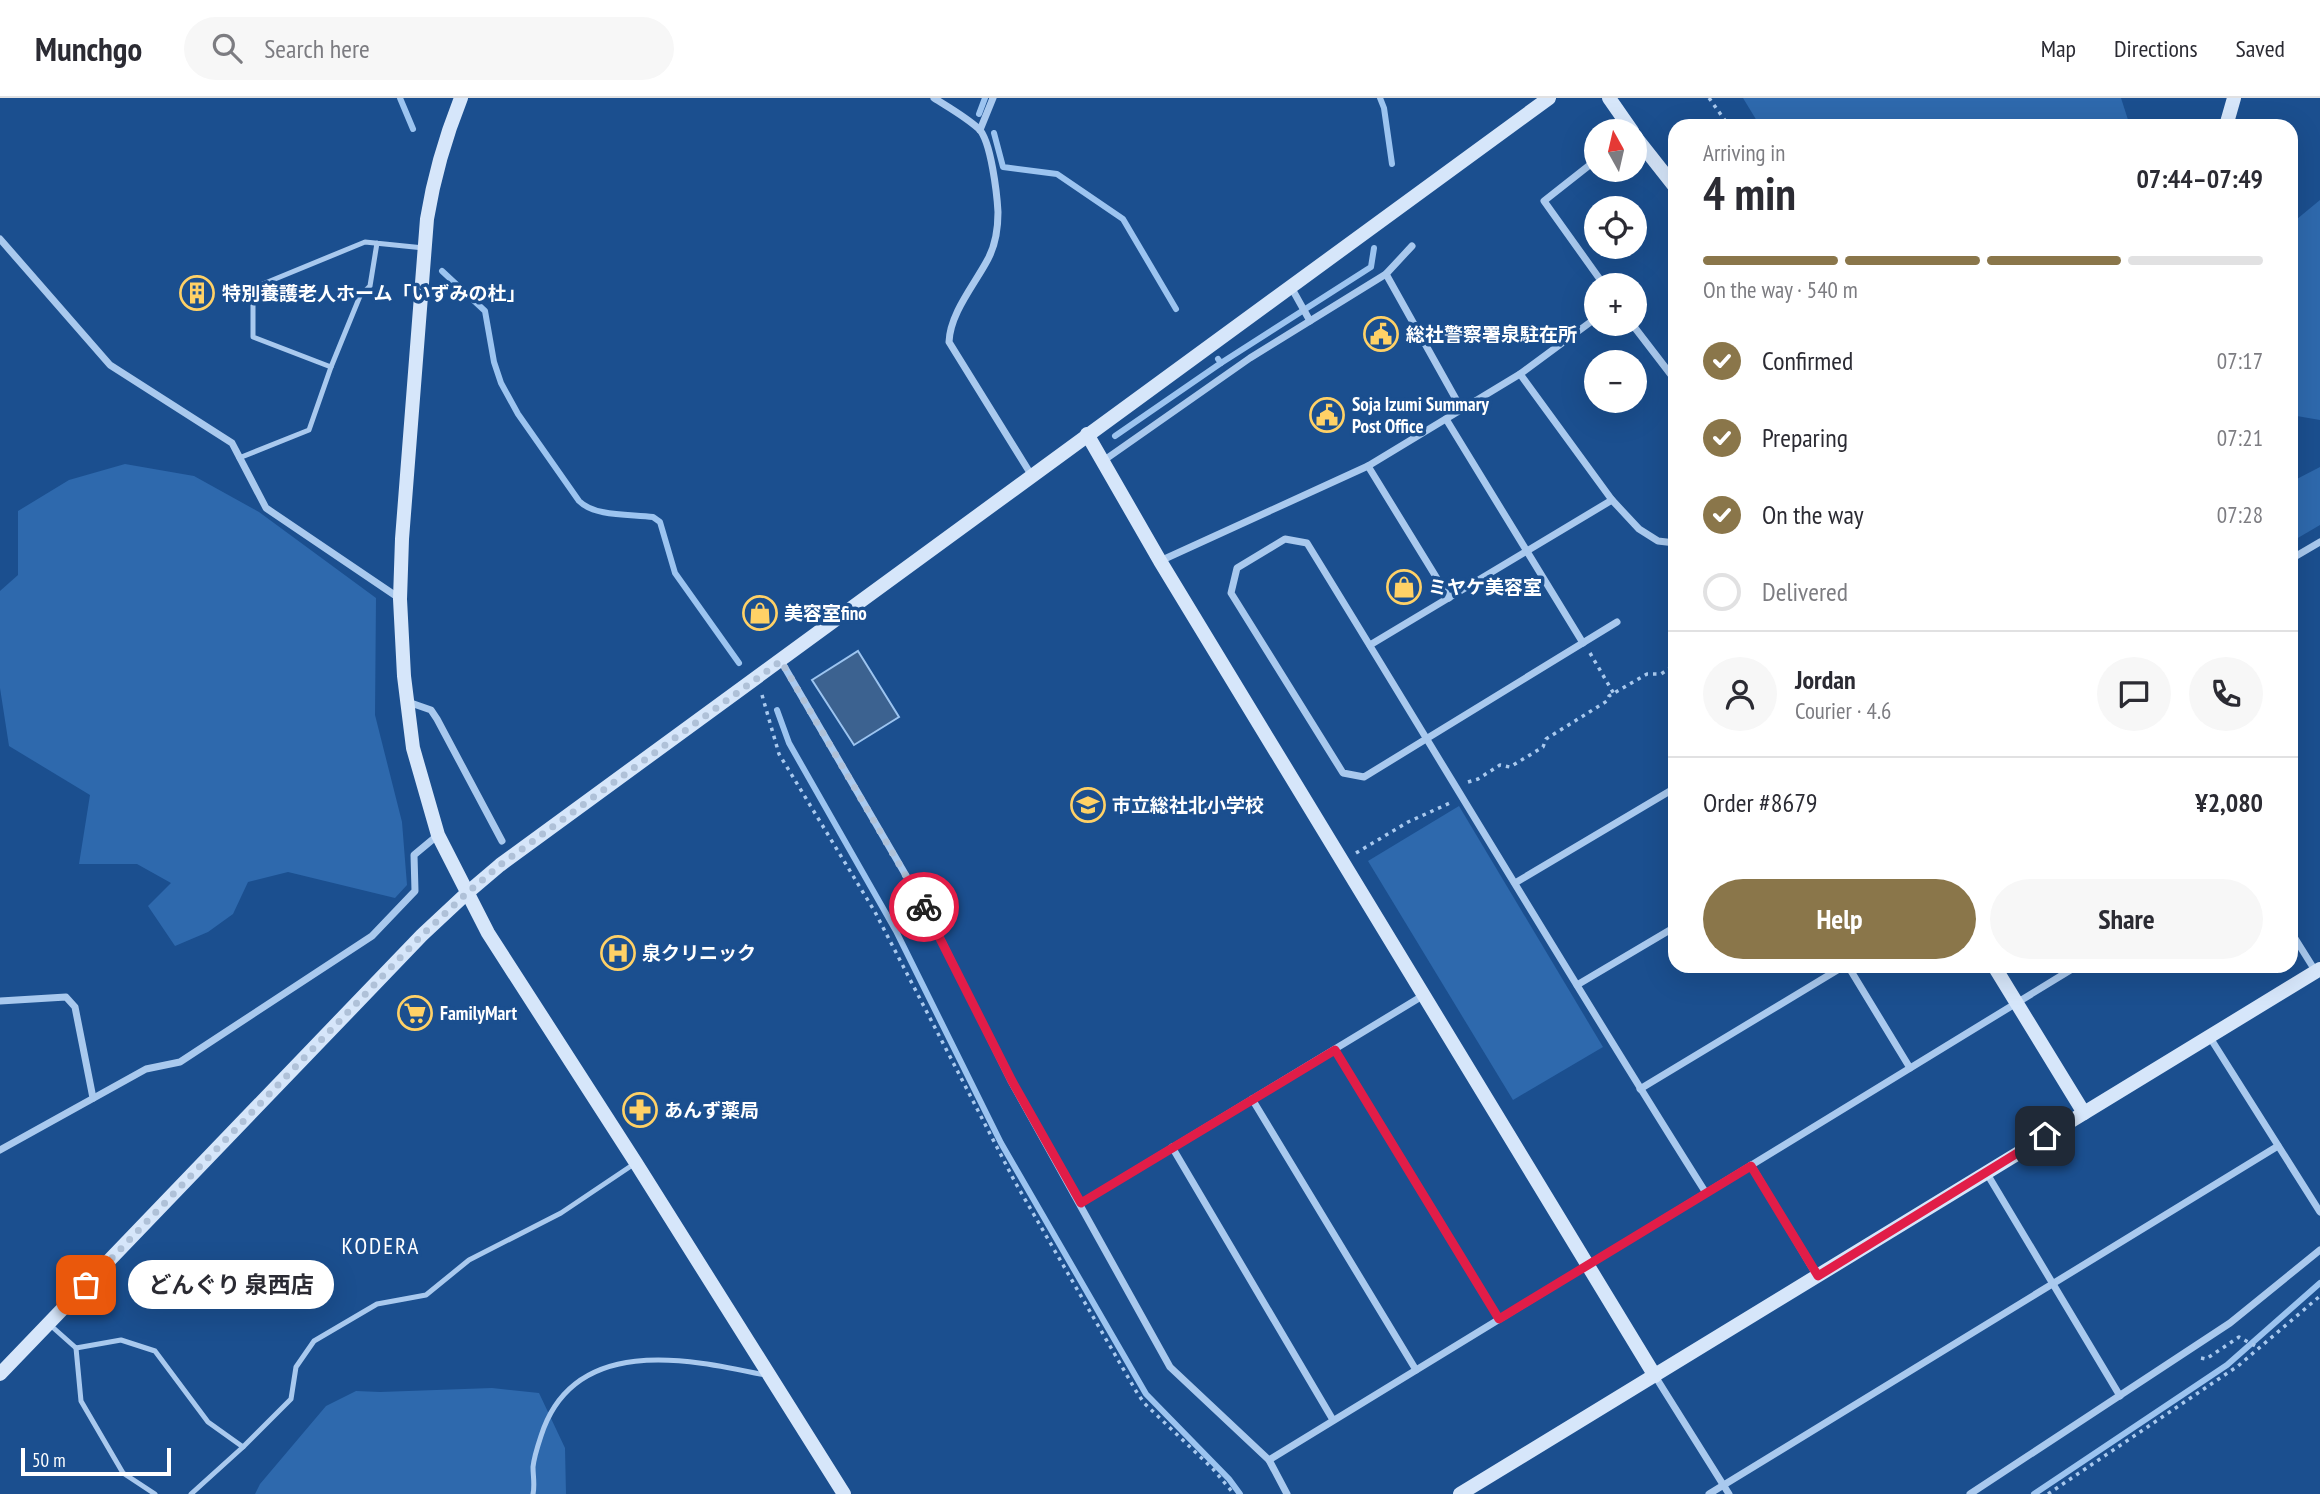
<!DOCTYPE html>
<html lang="en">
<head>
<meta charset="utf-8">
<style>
  :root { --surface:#fff; --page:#f7f7f7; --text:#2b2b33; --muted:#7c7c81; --line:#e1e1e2; --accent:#8a764a }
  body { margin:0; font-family:"PT Sans Narrow","Noto Sans JP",sans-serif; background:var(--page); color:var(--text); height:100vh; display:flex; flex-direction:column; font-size:26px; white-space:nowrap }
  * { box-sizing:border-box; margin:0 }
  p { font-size:23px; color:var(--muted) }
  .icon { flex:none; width:38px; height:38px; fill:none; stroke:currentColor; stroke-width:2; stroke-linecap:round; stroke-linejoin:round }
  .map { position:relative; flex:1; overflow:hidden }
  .panel { position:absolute; left:1668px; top:21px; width:630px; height:854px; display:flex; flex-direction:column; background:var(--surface); border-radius:21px; box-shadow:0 7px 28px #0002 }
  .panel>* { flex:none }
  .needle { width:46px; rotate:352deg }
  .tools { position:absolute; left:1584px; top:21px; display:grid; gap:14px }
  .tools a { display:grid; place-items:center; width:63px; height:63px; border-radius:50%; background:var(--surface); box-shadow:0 7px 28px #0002; font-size:35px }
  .scale { position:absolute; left:21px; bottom:18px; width:150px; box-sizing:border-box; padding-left:7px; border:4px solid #fff; border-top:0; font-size:19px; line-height:24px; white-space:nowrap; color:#fff; -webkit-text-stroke:5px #1b4f8f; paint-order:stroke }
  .pin { position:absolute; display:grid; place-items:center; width:60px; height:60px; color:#fff; margin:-30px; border-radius:14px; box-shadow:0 4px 10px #0006 }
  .courier { position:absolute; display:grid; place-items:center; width:70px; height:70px; margin:-35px; border:5px solid #e11d48; border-radius:50%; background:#fff; color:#222; box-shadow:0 2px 9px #0007 }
  .bubble { position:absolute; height:49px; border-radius:24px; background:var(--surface); box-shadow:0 7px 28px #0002; font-size:23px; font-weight:700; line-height:49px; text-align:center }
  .overview em { font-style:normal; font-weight:700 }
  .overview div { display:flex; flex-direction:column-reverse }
  .overview { display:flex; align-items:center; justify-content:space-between; height:119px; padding:0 35px }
  h1 { font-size:46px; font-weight:700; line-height:52px }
  .bar { display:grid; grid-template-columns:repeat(4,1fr); gap:10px 7px; align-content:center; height:84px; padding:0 35px }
  .bar i { height:9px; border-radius:5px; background:var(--line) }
  .bar .selected { background:var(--accent) }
  .bar p { grid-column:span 4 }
  .line { display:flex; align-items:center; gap:18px; padding:0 35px; border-top:2px solid var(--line) }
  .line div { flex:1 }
  .round { display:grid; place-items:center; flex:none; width:74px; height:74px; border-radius:37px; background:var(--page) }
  ol { padding:0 35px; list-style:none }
  li { display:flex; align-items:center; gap:21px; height:77px }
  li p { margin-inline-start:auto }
  li .icon { padding:7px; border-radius:50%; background:var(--accent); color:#fff; stroke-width:4 }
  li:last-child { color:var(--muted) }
  li i { width:38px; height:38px; border:4px solid var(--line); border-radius:50% }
  .cta { display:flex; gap:14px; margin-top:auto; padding:14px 35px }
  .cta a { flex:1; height:80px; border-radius:42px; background:var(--accent); color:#fff; font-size:28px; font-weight:700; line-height:80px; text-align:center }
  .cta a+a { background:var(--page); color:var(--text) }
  header { display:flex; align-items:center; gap:42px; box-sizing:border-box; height:98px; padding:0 35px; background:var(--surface); border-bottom:2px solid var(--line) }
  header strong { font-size:33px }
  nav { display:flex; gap:38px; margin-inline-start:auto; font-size:24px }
  .search { width:490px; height:63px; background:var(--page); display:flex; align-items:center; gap:18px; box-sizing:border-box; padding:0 24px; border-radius:38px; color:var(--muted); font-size:26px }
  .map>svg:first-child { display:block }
</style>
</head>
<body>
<header>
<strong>Munchgo</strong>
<div class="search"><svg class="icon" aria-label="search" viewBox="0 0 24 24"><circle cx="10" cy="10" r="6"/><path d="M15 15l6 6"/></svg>Search here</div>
<nav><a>Map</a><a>Directions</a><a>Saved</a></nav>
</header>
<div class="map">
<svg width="2320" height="1396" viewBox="0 0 2320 1396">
  <rect width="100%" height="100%" fill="#1b4f8f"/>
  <g fill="#2e69ad">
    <polygon points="1743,0 2121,0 2130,28 1760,28"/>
    <polygon points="2320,102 2320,322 2291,317 2291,126"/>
    <polygon points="125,366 194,378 259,414 376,500 375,617 402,724 407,787 395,800 288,774 248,784 233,816 208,834 175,848 148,808 171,785 137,766 79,766 90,697 9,648 0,590 0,493 18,477 18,413 69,382"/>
    <polygon points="2320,369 2320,427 2291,444 2291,384"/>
    <polygon points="1459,708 1603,949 1513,1002 1368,763"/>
    <polygon points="492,1290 539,1295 565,1350 566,1396 255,1396 260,1386 326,1308 356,1293 380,1294"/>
  </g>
  <polygon fill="#3c6290" stroke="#9cc4f0" stroke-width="2" points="858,553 899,619 854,647 812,582"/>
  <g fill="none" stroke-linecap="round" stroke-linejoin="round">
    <g stroke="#9cc4f0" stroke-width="6">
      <polyline points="400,0 413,31"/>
      <polyline points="1380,0 1384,10 1392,66"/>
      <polyline points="979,16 985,0"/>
      <polyline points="994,35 1003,69 1057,76 1123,121 1176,211"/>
      <path d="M442 173 485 213 494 264 501 285 518 316 579 403C595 419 631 416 653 419L660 424 675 475 739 565"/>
      <polyline points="1221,265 1371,169 1374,150"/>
      <polyline points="1115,338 1221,265 1218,261"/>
      <polyline points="777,612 789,645 896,833 1001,1045 1146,1296 1229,1381 1240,1396"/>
      <polyline points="2034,1396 2227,1267 2320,1185"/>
    </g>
    <g stroke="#a9c9ee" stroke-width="3.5" stroke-dasharray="3.5 5" stroke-linecap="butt">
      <polyline points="1709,0 1729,28"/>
      <polyline points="1590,555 1614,596"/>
      <polyline points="762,597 779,656 875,814 1015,1084 1136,1293 1144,1305 1213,1371 1234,1396"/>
      <polyline points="1468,684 1478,681 1500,667 1510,669 1543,649 1546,641 1607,603 1609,598 1647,576 1661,576 1675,567"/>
      <polyline points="1356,755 1408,724 1450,705"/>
      <polyline points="2201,1260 2206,1261 2239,1239 2259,1250"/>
      <polyline points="2048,1396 2238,1268 2320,1198"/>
    </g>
    <g stroke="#a9c9ee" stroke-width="5">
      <polyline points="377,145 370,188 360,198 331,269 253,239 253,190 365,144 424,150"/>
      <polyline points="239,360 309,332 331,269"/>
      <polyline points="49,1226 76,1250 121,1242 155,1253 208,1324 243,1349 291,1301 296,1269 314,1243 377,1206 426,1197 469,1162 561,1115 634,1066"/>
      <polyline points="76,1250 81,1303 123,1375 155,1396"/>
      <polyline points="191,1396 243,1349"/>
      <path d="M533 1396C535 1387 533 1378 533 1369 534 1359 538 1347 541 1338 573 1237 686 1260 765 1277"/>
    </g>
    <g stroke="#a9c9ee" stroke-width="7">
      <path d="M934 0C948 9 966 19 979 31 991 43 997 96 998 114 998 130 995 148 988 161 975 186 950 215 949 244L1032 378"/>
      <polyline points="980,32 993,0"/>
      <polyline points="1596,62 1544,103 1604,187"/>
      <polyline points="0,141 110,267 232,345 266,410 399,500"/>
      <polyline points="1386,176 1462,312"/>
      <polyline points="1291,189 1310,223"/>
      <polyline points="1632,226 1675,282"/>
      <polyline points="1520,276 1612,402 1639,431 1658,443 1675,445"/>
      <polyline points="1446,321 1583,545"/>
      <polyline points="1103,363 1250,260 1386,176 1412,148"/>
      <polyline points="1368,368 1449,500"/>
      <polyline points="2291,461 2320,444"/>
      <polyline points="1160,463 1368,368 1520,276 1596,220"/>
      <path d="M1617 524 1364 679 1343 675 1231 495 1237 470 1285 441 1307 445C1440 661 1570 880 1706 1095"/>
      <polyline points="1370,547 1612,402"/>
      <polyline points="781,563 929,817 1011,983 1170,1269 1269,1362 1287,1396"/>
      <polyline points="408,604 431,612 437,621 502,743"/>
      <polyline points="1515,785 1675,690"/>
      <polyline points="2291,834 2316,874"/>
      <polyline points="1848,868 1910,970"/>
      <polyline points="1577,887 1675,829"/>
      <polyline points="0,903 66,899 75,909 93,1000"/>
      <polyline points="2209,938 2320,1114"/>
      <polyline points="1335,952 1499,1221"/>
      <polyline points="1640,991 1844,868"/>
      <polyline points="1252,1001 1416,1272"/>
      <polyline points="1172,1049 1333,1322"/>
      <polyline points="0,1052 146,971 180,964 372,838 415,793 414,757 438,737"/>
      <polyline points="1751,1067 1817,1178"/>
      <polyline points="1986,1074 2120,1298"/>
      <polyline points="1081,1105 1424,897"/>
      <polyline points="1655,1278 1729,1396"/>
      <polyline points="1269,1362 2077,868"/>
      <polyline points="1709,1396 2278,1048"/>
      <polyline points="1970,1396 2230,1225 2320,1152"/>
    </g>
    <g stroke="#d6e6fa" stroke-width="14">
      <path d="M461 0C445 40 434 78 427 121L402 441 400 501 404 578 413 650 438 737 488 835 636 1065 844 1396"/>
      <polyline points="1609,0 1632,33"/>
      <polyline points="2226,28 2234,0"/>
      <polyline points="1634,37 1675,89"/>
      <polyline points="1087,336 1160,463 1655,1278"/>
      <polyline points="1994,868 2084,1015"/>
      <path d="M0 1276 422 837 467 795 500 767C850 513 1198 255 1549 0"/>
      <polyline points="1460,1396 2320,871"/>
    </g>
  </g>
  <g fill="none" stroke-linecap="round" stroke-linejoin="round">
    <polyline stroke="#afc1d8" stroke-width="7" stroke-dasharray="0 12.6" points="86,1187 422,837 467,795 500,767 781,563 924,809"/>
    <polyline stroke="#e11d48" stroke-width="9" points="924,809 1012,983 1081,1105 1335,952 1499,1221 1751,1068 1818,1178 2045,1038"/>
  </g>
  <defs>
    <g id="building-ring" transform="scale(1.75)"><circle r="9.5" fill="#1b4f8f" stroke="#ffd166" stroke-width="1.5"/><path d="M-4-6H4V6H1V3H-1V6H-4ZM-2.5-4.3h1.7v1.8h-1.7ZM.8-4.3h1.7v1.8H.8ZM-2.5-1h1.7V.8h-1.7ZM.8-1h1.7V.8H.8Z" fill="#ffd166"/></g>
    <g id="civic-ring" transform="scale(1.75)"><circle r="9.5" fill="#1b4f8f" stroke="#ffd166" stroke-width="1.5"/><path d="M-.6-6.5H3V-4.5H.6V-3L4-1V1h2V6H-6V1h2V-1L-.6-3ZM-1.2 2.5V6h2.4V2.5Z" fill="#ffd166"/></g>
    <g id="shop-ring" transform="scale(1.75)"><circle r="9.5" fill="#1b4f8f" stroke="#ffd166" stroke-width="1.5"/><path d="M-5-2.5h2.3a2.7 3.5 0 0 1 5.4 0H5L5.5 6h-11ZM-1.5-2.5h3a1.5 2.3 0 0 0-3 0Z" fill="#ffd166"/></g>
    <g id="school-ring" transform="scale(1.75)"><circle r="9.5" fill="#1b4f8f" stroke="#ffd166" stroke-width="1.5"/><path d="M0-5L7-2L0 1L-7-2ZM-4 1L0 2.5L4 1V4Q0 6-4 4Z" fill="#ffd166"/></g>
    <g id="hospital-ring" transform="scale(1.75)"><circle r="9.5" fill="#1b4f8f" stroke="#ffd166" stroke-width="1.5"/><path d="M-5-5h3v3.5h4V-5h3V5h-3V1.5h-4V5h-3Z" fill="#ffd166"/></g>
    <g id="supermarket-ring" transform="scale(1.75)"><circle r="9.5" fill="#1b4f8f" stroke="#ffd166" stroke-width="1.5"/><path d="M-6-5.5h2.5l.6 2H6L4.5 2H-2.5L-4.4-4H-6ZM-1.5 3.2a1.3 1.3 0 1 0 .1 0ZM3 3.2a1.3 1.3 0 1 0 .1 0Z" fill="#ffd166"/></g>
    <g id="pharmacy-ring" transform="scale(1.75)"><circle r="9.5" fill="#1b4f8f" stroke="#ffd166" stroke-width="1.5"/><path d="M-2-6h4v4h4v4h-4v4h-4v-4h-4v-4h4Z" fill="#ffd166"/></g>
  </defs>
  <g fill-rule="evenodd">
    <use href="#building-ring" x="197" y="195"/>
    <use href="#civic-ring" x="1381" y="236"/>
    <use href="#civic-ring" x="1327" y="317"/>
    <use href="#shop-ring" x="1404" y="489"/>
    <use href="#shop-ring" x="760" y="515"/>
    <use href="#school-ring" x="1088" y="707"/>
    <use href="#hospital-ring" x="618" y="855"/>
    <use href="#supermarket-ring" x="415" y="915"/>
    <use href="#pharmacy-ring" x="640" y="1012"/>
  </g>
  <g text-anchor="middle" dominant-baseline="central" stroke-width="7" stroke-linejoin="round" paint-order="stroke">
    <g font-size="19" font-weight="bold" fill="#fff" stroke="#1b4f8f" text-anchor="start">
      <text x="222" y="195">特別養護老人ホーム「いずみの杜」</text>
      <text x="1406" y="236">総社警察署泉駐在所</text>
      <text x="1352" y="306">Soja Izumi Summary<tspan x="1352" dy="22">Post Office</tspan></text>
      <text x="1428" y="489">ミヤケ美容室</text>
      <text x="784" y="515">美容室fino</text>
      <text x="1112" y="707">市立総社北小学校</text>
      <text x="642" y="855">泉クリニック</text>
      <text x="440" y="915">FamilyMart</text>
      <text x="664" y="1012">あんず薬局</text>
    </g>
    <g font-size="23" letter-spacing="2" fill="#fff" stroke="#1b4f8f">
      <text x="381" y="1147">KODERA</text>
    </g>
  </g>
</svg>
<div class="tools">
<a><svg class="needle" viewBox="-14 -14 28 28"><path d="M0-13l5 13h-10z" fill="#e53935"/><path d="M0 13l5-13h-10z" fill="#7c7c81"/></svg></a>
<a><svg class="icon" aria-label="locate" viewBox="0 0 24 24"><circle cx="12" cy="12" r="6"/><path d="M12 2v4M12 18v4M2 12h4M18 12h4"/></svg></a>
<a>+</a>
<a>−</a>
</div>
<div class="scale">50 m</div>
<div class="pin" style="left:86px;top:1187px;background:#ea580c"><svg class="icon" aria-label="bag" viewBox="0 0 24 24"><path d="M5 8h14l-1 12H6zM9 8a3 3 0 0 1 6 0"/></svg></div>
<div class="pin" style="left:2045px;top:1038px;background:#1f2937"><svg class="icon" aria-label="home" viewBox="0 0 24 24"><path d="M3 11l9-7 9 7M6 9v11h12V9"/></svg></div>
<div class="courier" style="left:924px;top:809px"><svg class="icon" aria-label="bike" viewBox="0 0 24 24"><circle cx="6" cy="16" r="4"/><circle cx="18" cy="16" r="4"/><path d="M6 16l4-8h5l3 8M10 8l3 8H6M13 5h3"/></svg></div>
<div class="bubble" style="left:128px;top:1162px;width:206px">どんぐり 泉西店</div>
<section class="panel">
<div class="overview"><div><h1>4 min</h1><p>Arriving in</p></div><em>07:44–07:49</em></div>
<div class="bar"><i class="selected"></i><i class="selected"></i><i class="selected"></i><i></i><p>On the way · 540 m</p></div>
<ol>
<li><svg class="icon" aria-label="check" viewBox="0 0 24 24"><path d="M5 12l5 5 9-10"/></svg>Confirmed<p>07:17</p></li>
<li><svg class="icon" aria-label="check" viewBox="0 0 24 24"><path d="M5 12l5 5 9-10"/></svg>Preparing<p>07:21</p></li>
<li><svg class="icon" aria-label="check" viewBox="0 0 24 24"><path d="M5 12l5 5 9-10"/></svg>On the way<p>07:28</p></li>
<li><i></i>Delivered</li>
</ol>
<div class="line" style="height:126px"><a class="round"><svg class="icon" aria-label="person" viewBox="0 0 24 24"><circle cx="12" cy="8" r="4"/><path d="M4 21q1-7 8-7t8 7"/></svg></a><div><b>Jordan</b><p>Courier · 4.6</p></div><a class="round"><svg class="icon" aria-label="chat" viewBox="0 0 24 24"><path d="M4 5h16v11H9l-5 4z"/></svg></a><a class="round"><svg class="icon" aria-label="phone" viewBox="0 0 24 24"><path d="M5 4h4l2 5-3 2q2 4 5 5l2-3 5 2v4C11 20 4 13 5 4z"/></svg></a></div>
<div class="line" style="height:91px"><div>Order #8679</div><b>¥2,080</b></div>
<div class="cta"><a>Help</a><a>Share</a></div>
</section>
</div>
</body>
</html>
